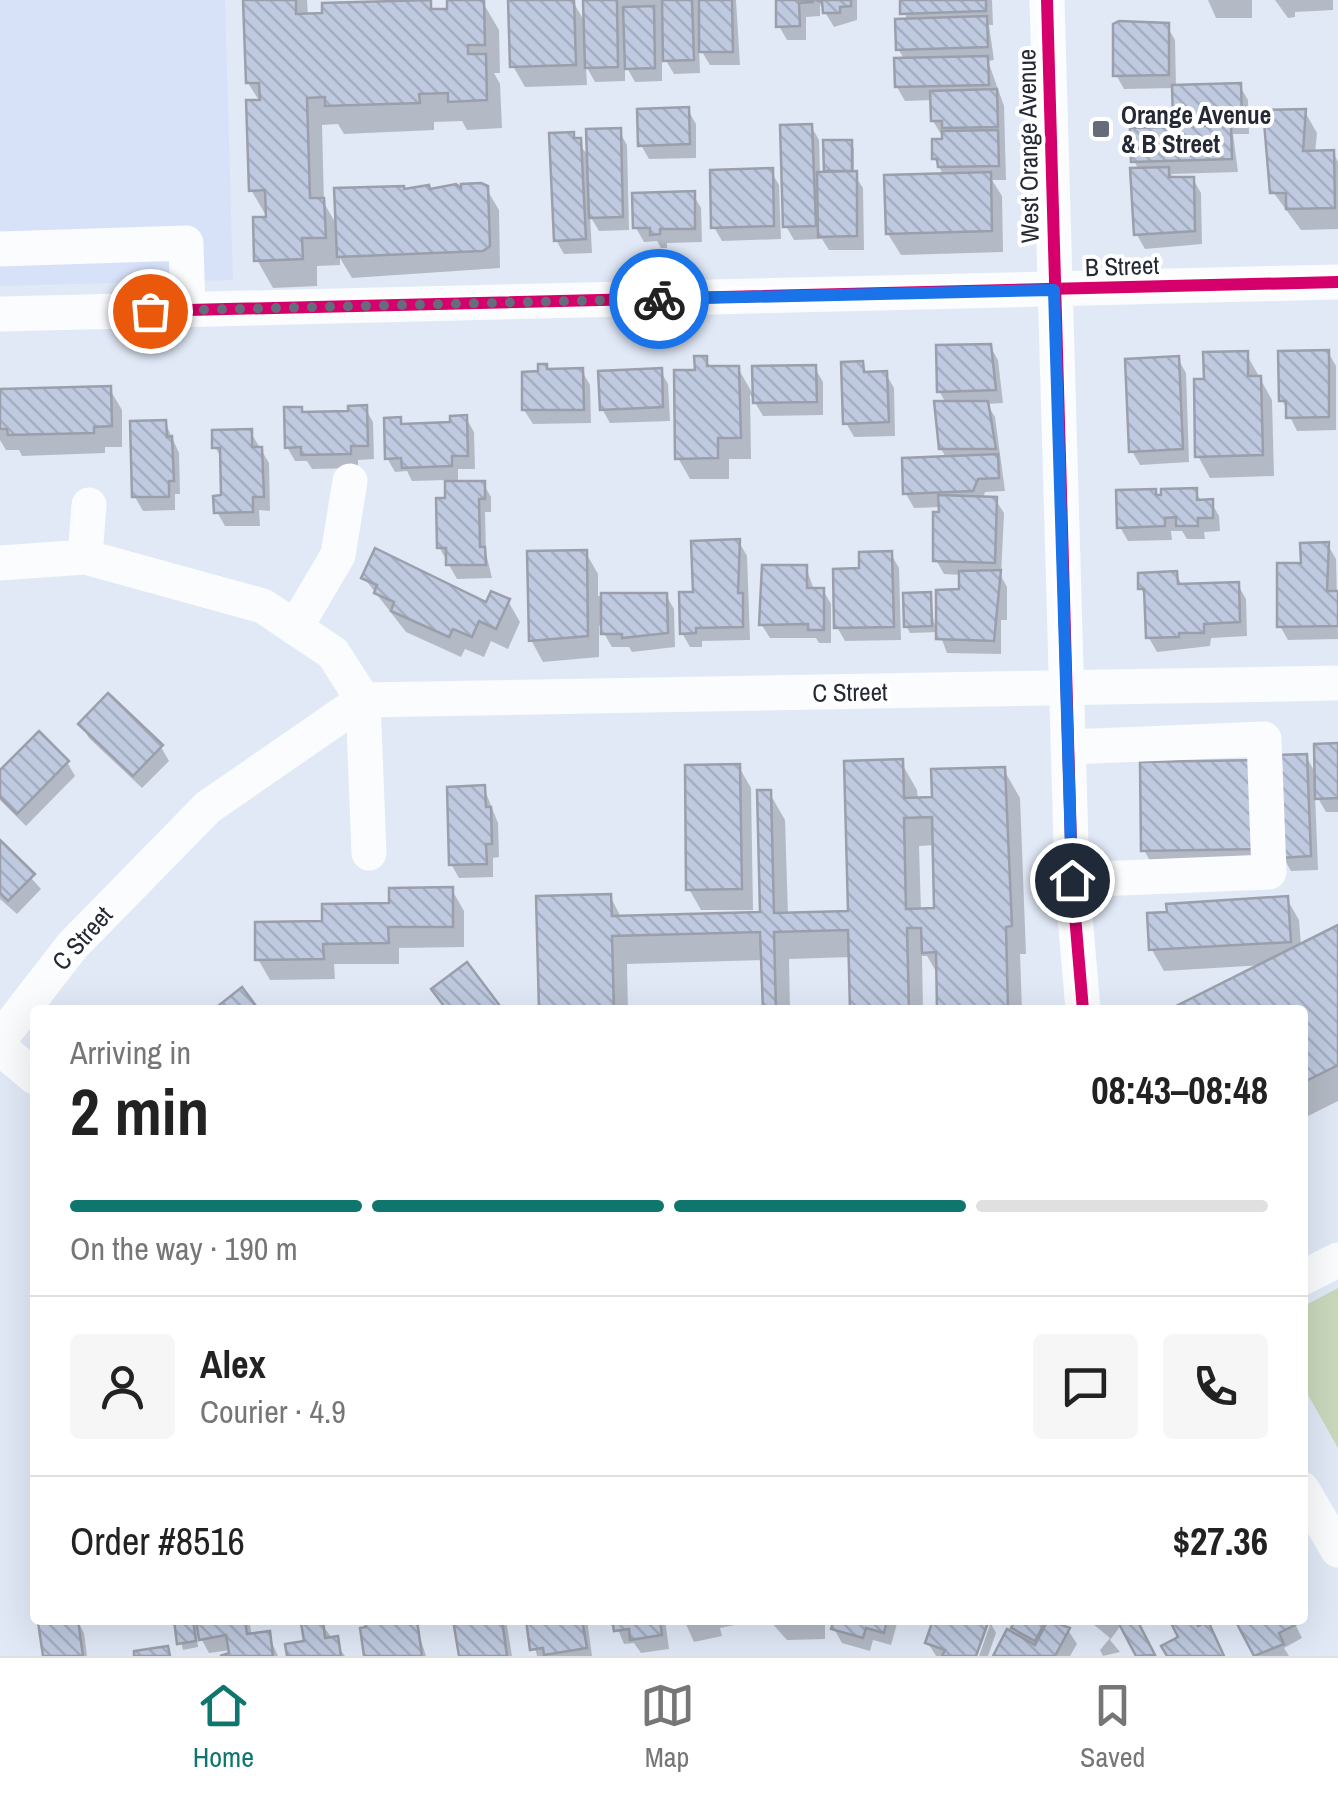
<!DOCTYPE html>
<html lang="en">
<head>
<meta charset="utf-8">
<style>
  :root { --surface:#fff; --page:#f6f6f6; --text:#222; --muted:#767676; --line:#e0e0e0; --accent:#0f766e }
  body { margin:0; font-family:"Archivo Narrow",sans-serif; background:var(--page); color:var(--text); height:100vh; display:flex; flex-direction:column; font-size:38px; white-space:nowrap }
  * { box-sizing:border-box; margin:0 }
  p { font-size:32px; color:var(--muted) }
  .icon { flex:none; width:55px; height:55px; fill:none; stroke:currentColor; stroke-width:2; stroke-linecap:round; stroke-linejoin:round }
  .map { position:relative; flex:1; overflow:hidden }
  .panel { position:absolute; left:30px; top:1005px; width:1278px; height:620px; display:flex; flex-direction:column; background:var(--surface); border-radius:10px; box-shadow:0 10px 40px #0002 }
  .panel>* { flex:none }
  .pin { position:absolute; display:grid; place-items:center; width:85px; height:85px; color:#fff; margin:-42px; border:5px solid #fff; border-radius:50%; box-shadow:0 2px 10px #0007 }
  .courier { position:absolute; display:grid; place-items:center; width:100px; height:100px; margin:-50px; border:8px solid #1a73e8; border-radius:50%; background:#fff; color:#222; box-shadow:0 2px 12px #0007 }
  .headline em { font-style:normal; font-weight:700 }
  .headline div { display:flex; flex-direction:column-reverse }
  .headline { display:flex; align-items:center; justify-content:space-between; height:170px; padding:0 40px }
  h1 { font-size:65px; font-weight:700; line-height:75px }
  .bar { display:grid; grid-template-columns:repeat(4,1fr); gap:15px 10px; align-content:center; height:120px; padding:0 40px }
  .bar i { height:12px; border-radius:8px; background:var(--line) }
  .bar .selected { background:var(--accent) }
  .bar p { grid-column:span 4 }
  .line { display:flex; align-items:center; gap:25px; padding:0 40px; border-top:2px solid var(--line) }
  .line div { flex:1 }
  .round { display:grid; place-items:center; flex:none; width:105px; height:105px; border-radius:10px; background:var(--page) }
  .tabs { display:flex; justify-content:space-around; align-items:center; height:140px; border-top:2px solid var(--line); background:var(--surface); font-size:28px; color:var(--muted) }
  .tabs a { display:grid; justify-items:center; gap:5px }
  .tabs .selected { color:var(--accent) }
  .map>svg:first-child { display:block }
</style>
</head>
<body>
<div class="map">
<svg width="1338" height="1656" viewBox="0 0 1338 1656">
  <defs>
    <pattern id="building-back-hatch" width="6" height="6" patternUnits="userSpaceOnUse" patternTransform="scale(2.5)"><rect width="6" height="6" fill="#bfcae0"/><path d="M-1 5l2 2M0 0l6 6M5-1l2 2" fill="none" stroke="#a4aec1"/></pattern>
  </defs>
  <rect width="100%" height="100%" fill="#e1e9f7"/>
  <polygon fill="#d7e2f9" points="0,0 225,0 233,280 0,286"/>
  <polygon fill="#cad8bc" points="1338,1288 1338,1448 1303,1386 1302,1307"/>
  <g fill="#0003" fill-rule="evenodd">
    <polygon points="246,0 307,0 308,16 429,1 435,12 482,1 499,30 500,73 494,73 500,84 502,128 467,130 462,121 434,122 434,130 344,134 338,124 322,125 324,203 338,227 486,188 499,210 500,268 352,278 340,258 340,265 317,266 317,286 273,288 257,260 268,219 251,190 260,102 248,83"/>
    <polygon points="524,0 572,0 586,24 586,0 736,0 740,65 710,65 699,47 700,73 674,74 662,54 662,81 635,82 625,64 625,81 595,82 586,66 587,85 525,87 513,66"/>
    <polygon points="778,0 857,0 857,20 834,27 820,4 820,16 806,17 806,40 787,40 779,26"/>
    <polygon points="902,0 992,0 993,25 989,25 994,60 988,61 1004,106 1006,180 992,180 1002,196 1003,252 901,255 888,234 944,176 934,158 945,141 933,121 933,100 905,101 897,87 905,60 898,49 907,21"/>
    <polygon points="1208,0 1252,0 1252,18 1216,18"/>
    <polygon points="1275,0 1333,0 1333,10 1295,12 1295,17 1288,18"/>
    <polygon points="1167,26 1175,40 1176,88 1240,86 1248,100 1249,134 1233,134 1238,172 1171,174 1174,180 1193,179 1201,193 1202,244 1145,249 1137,235 1139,170 1134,161 1180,129 1175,121 1175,88 1124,89 1116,75"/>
    <polygon points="688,110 696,124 696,158 649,159 641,145"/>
    <polygon points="1305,112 1317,133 1315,153 1333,152 1338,162 1338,229 1301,230 1273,192"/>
    <polygon points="811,126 819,140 820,174 828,174 826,171 850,142 854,148 854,174 863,188 864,250 829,250 822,239 794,240 786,226"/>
    <polygon points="619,131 627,145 629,230 599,231 590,216 592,253 564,254 556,240 572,135 590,158"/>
    <polygon points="771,171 779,185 781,239 722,241 714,227"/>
    <polygon points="693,194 701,208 702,242 667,243 667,248 661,248 657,241 644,242 636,228"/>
    <polygon points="990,346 998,360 1003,403 987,404 995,417 1005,491 985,492 983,499 995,499 1004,513 1001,576 1007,587 1007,620 1001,620 1001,654 947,653 939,632 910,633 906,626 930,595 934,623 939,623 961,592 961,575 944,574 936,560 941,507 914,508 906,494 947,459 941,449 946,403 939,391"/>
    <polygon points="1328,352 1336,366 1336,430 1297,431 1282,400"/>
    <polygon points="1246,353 1272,400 1274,476 1210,478 1198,456 1206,381"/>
    <polygon points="706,359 711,368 738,368 755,398 815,368 823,382 823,415 763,416 750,394 751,459 729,459 729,479 690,479 678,458 697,373"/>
    <polygon points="1178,359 1186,373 1189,462 1140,465 1132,451"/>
    <polygon points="862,364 868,374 886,374 894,388 895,436 854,437 846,423"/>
    <polygon points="546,366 549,371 582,371 590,385 591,423 533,424 524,410"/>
    <polygon points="660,370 668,384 670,421 610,423 602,409"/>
    <polygon points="109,388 122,410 122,447 105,447 105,453 22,456 19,450 6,450 0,440 0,391"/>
    <polygon points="365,408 373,422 374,459 358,460 358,468 312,469 307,461 295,461 287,447 303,414 351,413"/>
    <polygon points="466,418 474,432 475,469 458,469 458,484 483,483 491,497 491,512 485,512 486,553 492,578 457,579 439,547 447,480 412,481 407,471 395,472 387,458 399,420 403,427 452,425"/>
    <polygon points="165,422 179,453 180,494 175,494 175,510 143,511 135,497"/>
    <polygon points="250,431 269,463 270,511 259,510 260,526 225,526 217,512 224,498 223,461 215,447"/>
    <polygon points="1195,491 1202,502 1211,502 1219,516 1220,531 1204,532 1205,539 1187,539 1182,531 1171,531 1172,540 1128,541 1120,527 1154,492 1158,497"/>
    <polygon points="739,542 747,556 750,640 702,641 702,647 690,647 682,633 695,594"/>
    <polygon points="1328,545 1336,559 1338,639 1288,640 1280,626 1304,565"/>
    <polygon points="586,553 598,574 598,596 666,595 674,609 675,647 632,652 629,647 612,647 599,625 599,657 543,662 531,640"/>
    <polygon points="891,554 899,568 901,640 845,641 837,627 862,571"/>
    <polygon points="806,567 814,590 823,590 831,604 831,643 819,643 816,638 770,638 761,624"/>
    <polygon points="1176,574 1183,587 1238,585 1246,599 1247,636 1211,638 1210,646 1157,652 1149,638 1147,599 1141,589"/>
    <polygon points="364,578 488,605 508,601 520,622 508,649 491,641 484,657 465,649 461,657 406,632"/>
    <polygon points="81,725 161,747 169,761 142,788 89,738"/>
    <polygon points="1338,746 1338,812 1326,812 1315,793 1318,870 1291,871 1283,857 1306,756 1317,776"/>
    <polygon points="67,762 75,776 26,826 0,800 0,774"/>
    <path d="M901 762 917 790 918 800H934L1004 770 1020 798 1026 954H1020L1022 1010H941L940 978 927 956H922L923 1010H853L851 957 789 959 790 1010H765L764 960 627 964 628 1010H542L610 896 622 919 763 915 769 792 785 820 788 915 851 914ZM935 845 937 911H921L919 846Z"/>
    <polygon points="1257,762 1271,870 1156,872 1144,850"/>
    <polygon points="739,767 751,788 753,910 701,910 689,889"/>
    <polygon points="484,788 498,823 499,857 493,858 493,877 459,878 451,864"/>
    <polygon points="0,843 41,889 17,914 0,899"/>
    <polygon points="452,890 464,911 464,947 399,948 399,964 334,964 335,979 270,980 258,959 325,923"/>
    <polygon points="1287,899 1299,920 1301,946 1338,928 1338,1101 1302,1119 1302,1010 1177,1008 1264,965 1164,971 1152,950"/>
    <polygon points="77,1620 84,1633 87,1656 45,1656 41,1625"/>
    <polygon points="176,1620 195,1620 200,1629 199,1620 249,1620 252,1636 268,1634 278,1656 226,1656 232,1655 231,1650 209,1653 196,1629 198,1647 183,1650"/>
    <polygon points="367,1620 415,1622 426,1656 367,1656"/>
    <polygon points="456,1620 506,1620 512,1656 461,1656"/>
    <polygon points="529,1620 587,1620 592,1656 537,1656"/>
    <polygon points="614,1620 665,1620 669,1649 641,1653 634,1643 624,1644"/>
    <polygon points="684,1620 739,1620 740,1624 720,1628 722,1636 694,1642"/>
    <polygon points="769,1620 825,1620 825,1639 787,1640"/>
    <polygon points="836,1620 898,1620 891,1645 873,1640 870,1651 842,1643 834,1629"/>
    <polygon points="936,1620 989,1620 996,1633 988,1656 979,1656 990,1625 984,1625 974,1656 936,1656 928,1643"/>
    <polygon points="1018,1620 1048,1620 1068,1630 1077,1644 1070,1656 995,1656 1021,1640 1014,1628"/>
    <polygon points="1088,1620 1134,1620 1153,1656 1139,1656 1122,1624 1110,1640 1120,1652 1103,1656 1100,1650 1110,1638"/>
    <polygon points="1238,1620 1293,1620 1302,1638 1284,1648 1289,1656 1257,1656"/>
    <polygon points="321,1623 345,1656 290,1656 307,1643"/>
  </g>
  <g fill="url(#building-back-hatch)" stroke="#9a9fab" stroke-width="2.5" fill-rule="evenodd">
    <polygon points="243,0 296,0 296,14 322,13 322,3 431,0 431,9 447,9 447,0 484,0 485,45 468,45 468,54 486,54 487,100 448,102 448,93 419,94 420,103 325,106 325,97 307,98 310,198 324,198 326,238 302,238 303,259 254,261 253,217 266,217 265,190 249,191 246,100 260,100 259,83 246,83"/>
    <polygon points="508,0 574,0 576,65 510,67"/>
    <polygon points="583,0 617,0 618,67 585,68"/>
    <polygon points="662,0 692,0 694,60 663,61"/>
    <polygon points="699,0 732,0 733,52 699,52"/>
    <polygon points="776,0 813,0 813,2 799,3 800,26 776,27"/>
    <polygon points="815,0 851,0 851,6 840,7 840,13 823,13 822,2"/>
    <polygon points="900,0 986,0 986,11 900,14"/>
    <polygon points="654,6 655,68 625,69 623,7"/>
    <polygon points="987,16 988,47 896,50 895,19"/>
    <polygon points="1119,21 1169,23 1169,75 1113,76 1113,24"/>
    <polygon points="988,56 989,85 895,87 894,58"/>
    <polygon points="1241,83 1242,120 1173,122 1172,85"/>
    <polygon points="997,89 998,127 942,128 942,121 931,121 930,91"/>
    <polygon points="689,107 690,144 638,146 637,109"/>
    <polygon points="1306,109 1303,151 1334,150 1335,208 1286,209 1286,193 1270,193 1263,110"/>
    <polygon points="812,124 816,226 783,227 780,125"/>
    <polygon points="1231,125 1232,159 1131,162 1130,128"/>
    <polygon points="621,128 623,217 589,218 586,129"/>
    <polygon points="998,130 999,166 938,167 937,159 932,159 932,139 942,139 942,131"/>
    <polygon points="574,132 574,138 581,138 586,239 554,241 549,133"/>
    <polygon points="823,140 852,140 852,171 824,171"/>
    <polygon points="1169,167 1169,177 1194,177 1195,231 1134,235 1130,168"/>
    <polygon points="773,168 774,226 711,228 710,170"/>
    <polygon points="857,171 857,236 818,237 817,172"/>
    <polygon points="991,172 992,231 886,234 884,175"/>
    <polygon points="481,183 488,186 490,246 483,251 337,257 334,188 404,186 404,189 429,185 430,189 456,184 461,188 461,184"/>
    <polygon points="695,191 695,229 660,229 660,234 650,235 650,228 633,228 632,193"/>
    <polygon points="991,344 996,390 937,392 936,345"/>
    <polygon points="1329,350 1329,417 1286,418 1286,401 1279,401 1278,351"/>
    <polygon points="1248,351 1248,376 1261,376 1263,455 1195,457 1194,379 1204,379 1203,352"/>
    <polygon points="694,356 707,356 707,366 739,366 741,438 718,438 718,458 675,459 674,370 695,370"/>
    <polygon points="1179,356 1183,449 1129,452 1125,359"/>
    <polygon points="863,361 864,372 887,371 889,422 843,424 841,362"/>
    <polygon points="538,364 547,364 547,369 583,368 584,410 522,410 522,372 538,371"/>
    <polygon points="816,365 817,402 753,403 752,366"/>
    <polygon points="662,368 663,407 600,410 598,371"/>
    <polygon points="111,386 112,426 94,427 94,433 8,435 7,429 0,429 0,389"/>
    <polygon points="934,401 988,401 996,449 939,449"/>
    <polygon points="367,405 368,446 351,446 351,454 301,455 301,447 285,448 284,407 302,407 302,412 348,411 348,406"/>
    <polygon points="467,415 468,456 452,456 452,466 402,468 401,458 385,459 384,418 401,417 401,424 450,422 450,416"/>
    <polygon points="166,420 167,437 172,436 174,481 169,481 169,497 132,497 130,421"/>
    <polygon points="252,429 252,447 262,447 264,497 253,497 253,512 214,513 213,496 221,495 220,448 212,448 212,430"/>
    <polygon points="998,454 999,478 978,479 973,491 903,494 902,458"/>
    <polygon points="445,481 485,481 485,499 479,499 480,547 485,547 486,565 446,565 446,548 437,548 436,498 445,498"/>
    <polygon points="1197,488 1197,500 1213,499 1213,518 1198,518 1198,526 1176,526 1176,517 1165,518 1165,526 1117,528 1116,490 1156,489 1156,495 1161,495 1161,489"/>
    <polygon points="938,495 997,497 995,563 933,561 933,512 939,512"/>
    <polygon points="740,539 738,593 743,593 743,627 696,628 696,633 680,634 679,592 693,592 691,541"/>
    <polygon points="1329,542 1327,591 1338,591 1338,626 1277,627 1277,563 1301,563 1300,543"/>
    <polygon points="375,548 486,602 491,591 510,599 496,629 479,621 472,637 453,629 449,637 391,611 394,602 374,593 377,585 361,578"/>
    <polygon points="587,550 588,636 529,641 527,551"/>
    <polygon points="892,551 894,627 834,628 833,569 859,568 859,552"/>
    <polygon points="762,565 807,565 807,588 824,588 824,630 808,630 808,624 759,625"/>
    <polygon points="1001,570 994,641 936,639 936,590 959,589 959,571"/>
    <polygon points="1177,571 1178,584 1239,582 1240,622 1204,624 1204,633 1179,633 1179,637 1146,638 1144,589 1138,589 1138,573"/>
    <polygon points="931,592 932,626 904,627 903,593"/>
    <polygon points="601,593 667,593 668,633 622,638 622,634 601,634"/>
    <polygon points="108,693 163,745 133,776 78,724"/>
    <polygon points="39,731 69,761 17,814 0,797 0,770"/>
    <polygon points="1338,743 1338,798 1315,799 1314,744"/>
    <polygon points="1307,754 1311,856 1280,858 1276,755"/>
    <path d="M903 759 904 798 932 797 931 769 1005 767 1012 926 1006 927 1008 1010H937L936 952 922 953 921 928H907L909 1010H850L848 930 774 932 776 1010H763L760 932 612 936 614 1010H539L536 896 611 894 612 916 760 912 757 790H771L774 913 848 911 844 761ZM932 817 934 908 906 909 904 818Z"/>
    <polygon points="1259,760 1260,849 1141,851 1140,762"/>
    <polygon points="740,764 742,889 686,890 685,765"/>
    <polygon points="485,785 486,807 491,807 492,844 486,844 487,864 449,865 447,787"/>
    <polygon points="0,840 35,874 8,901 0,893"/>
    <polygon points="453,887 453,927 388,927 389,943 323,944 324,959 255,960 255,922 322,921 322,904 389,903 389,888"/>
    <polygon points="1288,896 1291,942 1149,950 1147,913 1167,912 1166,904"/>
    <polygon points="1338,925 1338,1065 1302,1083 1302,1010 1174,1007"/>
    <polygon points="467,962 503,1010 447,1010 431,989"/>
    <polygon points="242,987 259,1010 213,1010"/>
    <polygon points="78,1620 83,1656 43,1656 38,1622"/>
    <polygon points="174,1620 193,1620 196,1641 177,1644"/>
    <polygon points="196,1620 245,1620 247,1634 270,1631 273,1656 220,1656 229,1653 226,1635 199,1640"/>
    <polygon points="323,1620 325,1638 338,1636 341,1656 287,1656 285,1644 304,1641 301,1623"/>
    <polygon points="364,1620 417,1620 422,1656 364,1656 360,1628 366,1627"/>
    <polygon points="453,1620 502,1620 507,1656 459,1656"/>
    <polygon points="526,1620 582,1620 587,1648 544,1655 543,1648 530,1650"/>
    <polygon points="612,1620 660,1620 662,1635 630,1640 629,1629 614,1631"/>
    <polygon points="834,1620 887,1620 884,1633 866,1628 863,1638 831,1629"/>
    <polygon points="933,1620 989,1620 976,1656 942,1656 945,1650 925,1643"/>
    <polygon points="1015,1620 1046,1620 1035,1641 1011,1628"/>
    <polygon points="1048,1620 1070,1628 1055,1656 993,1656 1007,1629 1035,1645"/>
    <polygon points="1123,1620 1137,1620 1155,1655 1136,1656 1118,1622"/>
    <polygon points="1181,1620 1195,1620 1198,1626 1208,1621 1224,1656 1167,1656 1161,1646 1178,1637 1172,1625"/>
    <polygon points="1235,1620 1295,1620 1297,1624 1279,1633 1284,1644 1254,1656"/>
    <polygon points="168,1646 170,1656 134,1656 134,1651"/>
  </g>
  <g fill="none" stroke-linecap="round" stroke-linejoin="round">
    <g stroke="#fafcfe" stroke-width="35">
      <polyline points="1047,0 1072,880 1083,1010"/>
      <polyline points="0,249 186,243 188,310"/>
      <polyline points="0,314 1338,282"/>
      <polyline points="85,557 89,505"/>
      <polyline points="0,563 85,557 263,606 333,653 363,700 208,807 72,946 0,1039"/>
      <polyline points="295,628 338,555 350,481"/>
      <polyline points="1069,747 1264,739 1269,872 1072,880"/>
      <polyline points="369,853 363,700 1338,683"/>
      <polyline points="0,1048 35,1077"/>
      <polyline points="1302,1278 1338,1260"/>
      <polyline points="1302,1489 1338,1550"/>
    </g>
    <g stroke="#fff" stroke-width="19">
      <g id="cycleway">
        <polyline points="1047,0 1072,880 1083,1010"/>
        <polyline points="188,310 1338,282"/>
      </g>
    </g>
    <use href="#cycleway" stroke="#d6006c" stroke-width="12"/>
  </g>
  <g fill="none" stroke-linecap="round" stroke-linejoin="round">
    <polyline stroke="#666c79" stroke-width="10" stroke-dasharray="0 18" points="150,311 659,299"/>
    <polyline stroke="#1a73e8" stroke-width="12" points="659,299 1054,290 1072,880"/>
  </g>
  <rect fill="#666c79" stroke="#fff" stroke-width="4" x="1091" y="119" width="20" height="20" rx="5"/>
  <g text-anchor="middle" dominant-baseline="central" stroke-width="8" stroke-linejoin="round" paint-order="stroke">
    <g font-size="25" font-weight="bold" fill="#242935" stroke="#fff" text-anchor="start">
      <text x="1121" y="115">Orange Avenue<tspan x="1121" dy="29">&amp; B Street</tspan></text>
    </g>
    <g font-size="25" fill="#242935" stroke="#fff">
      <text transform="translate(1028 146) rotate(-91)">West Orange Avenue</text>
      <text transform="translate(1122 266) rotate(-2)">B Street</text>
      <text transform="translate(850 692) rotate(-1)">C Street</text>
      <text transform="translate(82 938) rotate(-48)">C Street</text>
    </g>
  </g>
</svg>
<div class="pin" style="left:150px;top:311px;background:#ea580c"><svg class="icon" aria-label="bag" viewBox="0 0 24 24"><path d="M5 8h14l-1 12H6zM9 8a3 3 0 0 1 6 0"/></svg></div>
<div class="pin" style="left:1072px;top:880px;background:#1f2937"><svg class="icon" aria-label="home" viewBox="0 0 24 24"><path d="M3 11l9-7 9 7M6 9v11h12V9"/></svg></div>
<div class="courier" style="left:659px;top:299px"><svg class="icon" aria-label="bike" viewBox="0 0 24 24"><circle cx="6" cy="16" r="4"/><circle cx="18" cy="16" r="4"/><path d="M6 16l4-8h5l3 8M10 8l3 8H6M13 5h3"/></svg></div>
<section class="panel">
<div class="headline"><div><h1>2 min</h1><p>Arriving in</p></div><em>08:43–08:48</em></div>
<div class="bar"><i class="selected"></i><i class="selected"></i><i class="selected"></i><i></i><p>On the way · 190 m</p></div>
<div class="line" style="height:180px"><a class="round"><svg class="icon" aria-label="person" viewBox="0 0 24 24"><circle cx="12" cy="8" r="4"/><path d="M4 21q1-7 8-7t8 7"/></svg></a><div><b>Alex</b><p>Courier · 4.9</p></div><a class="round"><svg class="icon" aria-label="chat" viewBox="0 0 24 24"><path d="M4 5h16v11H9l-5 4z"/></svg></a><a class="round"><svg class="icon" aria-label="phone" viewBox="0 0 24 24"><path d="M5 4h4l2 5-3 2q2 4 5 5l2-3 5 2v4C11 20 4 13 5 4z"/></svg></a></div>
<div class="line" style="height:130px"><div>Order #8516</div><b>$27.36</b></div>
</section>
</div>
<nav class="tabs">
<a class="selected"><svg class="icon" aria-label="home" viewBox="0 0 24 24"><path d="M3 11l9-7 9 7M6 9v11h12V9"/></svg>Home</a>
<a><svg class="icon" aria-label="map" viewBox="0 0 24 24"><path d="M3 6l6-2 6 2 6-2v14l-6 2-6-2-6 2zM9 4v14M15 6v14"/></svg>Map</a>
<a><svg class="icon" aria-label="saved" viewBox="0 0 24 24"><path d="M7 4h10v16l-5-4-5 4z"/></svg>Saved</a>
</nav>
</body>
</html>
